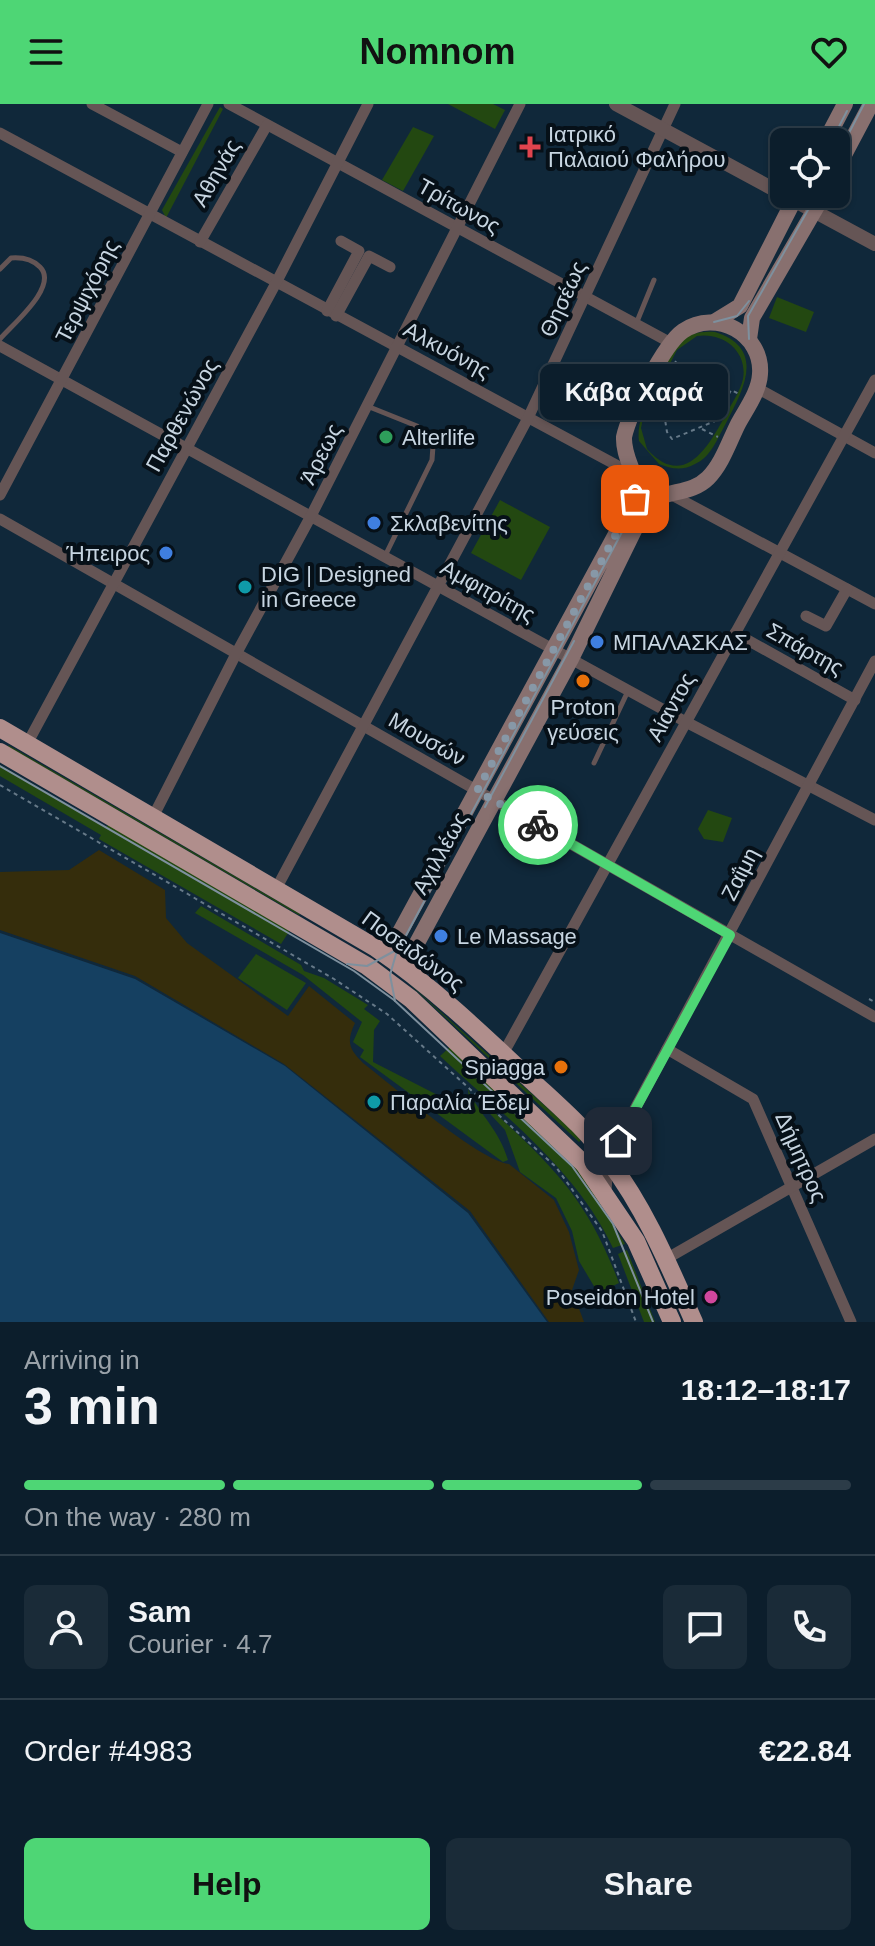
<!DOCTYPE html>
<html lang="en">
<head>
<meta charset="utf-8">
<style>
  :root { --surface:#0c1e2c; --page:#1a2b38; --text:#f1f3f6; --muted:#9aa2a9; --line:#2c3c48; --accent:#4ed675 }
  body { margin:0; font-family:Helvetica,sans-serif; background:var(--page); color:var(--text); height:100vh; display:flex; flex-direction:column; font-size:30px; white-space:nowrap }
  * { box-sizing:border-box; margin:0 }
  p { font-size:26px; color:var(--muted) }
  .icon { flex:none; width:44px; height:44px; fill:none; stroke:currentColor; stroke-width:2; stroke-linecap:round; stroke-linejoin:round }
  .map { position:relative; height:1218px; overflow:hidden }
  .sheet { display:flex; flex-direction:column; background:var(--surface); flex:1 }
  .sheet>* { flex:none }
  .buttons { position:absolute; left:770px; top:24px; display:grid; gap:16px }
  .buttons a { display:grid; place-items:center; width:80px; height:80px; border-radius:12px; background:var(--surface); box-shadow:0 2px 6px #0004,0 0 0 2px var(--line); font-size:40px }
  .pin { position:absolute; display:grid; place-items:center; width:68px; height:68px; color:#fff; margin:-34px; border-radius:16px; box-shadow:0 4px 12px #0006 }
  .courier { position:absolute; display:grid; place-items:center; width:80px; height:80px; margin:-40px; border:6px solid #4ed675; border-radius:50%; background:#fff; color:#222; box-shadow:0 2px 10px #0007 }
  .bubble { position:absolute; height:56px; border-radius:12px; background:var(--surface); box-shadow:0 2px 6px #0004,0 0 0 2px var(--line); font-size:26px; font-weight:700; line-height:56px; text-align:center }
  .head em { font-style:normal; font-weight:700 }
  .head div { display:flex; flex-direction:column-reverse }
  .head { display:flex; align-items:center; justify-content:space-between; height:136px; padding:0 24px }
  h1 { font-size:52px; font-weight:700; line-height:60px }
  .bar { display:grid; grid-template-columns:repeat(4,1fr); gap:12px 8px; align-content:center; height:96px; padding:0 24px }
  .bar i { height:10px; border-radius:6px; background:var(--line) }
  .bar .current { background:var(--accent) }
  .bar p { grid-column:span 4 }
  .line { display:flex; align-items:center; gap:20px; padding:0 24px; border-top:2px solid var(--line) }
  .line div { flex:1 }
  .round { display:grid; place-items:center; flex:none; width:84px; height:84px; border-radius:12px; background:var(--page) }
  .button { display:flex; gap:16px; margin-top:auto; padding:16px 24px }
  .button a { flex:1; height:92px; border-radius:12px; background:var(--accent); color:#111; font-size:32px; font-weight:700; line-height:92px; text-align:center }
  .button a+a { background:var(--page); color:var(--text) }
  header { display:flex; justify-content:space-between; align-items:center; height:104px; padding:0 24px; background:var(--accent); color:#111; font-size:36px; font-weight:700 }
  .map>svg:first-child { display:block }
</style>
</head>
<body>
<header><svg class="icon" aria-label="menu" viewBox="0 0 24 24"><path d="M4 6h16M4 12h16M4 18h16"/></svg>Nomnom<svg class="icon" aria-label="heart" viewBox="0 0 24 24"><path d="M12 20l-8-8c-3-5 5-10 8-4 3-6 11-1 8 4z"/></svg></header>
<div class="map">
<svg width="875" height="1218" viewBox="0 0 875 1218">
  <rect width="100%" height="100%" fill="#10283a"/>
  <g fill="#234811" fill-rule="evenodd">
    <polygon points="448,0 493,0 505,6 495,25"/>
    <polygon points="220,3 223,5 166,114 162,106"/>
    <polygon points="413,23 434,32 403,87 382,76"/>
    <polygon points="777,193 814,208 806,228 769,214"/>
    <path d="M715 228C768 245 742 288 725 321 717 335 711 353 695 360 683 367 671 365 659 360L639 337C635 313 661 255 679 238 690 229 702 227 715 228ZM697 232C723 228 748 247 743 275 740 288 730 302 724 314 707 345 683 385 647 345L641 324 644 310 677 246Z"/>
    <polygon points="500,396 550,423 521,476 471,449"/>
    <polygon points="8,641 300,810 299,811 9,643"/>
    <polygon points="0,661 106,723 109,720 290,826 281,840 104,738 99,735 101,731 0,672"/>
    <polygon points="708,706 732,714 723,738 704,735 698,725"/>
    <path d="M201 802 301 861 304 867 324 874 368 901 364 905 380 917 374 926 373 958 463 1004 469 997 468 985C480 1012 499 1025 508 1056L503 1058 360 953 364 946 353 938 362 918 303 871 195 809Z"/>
    <polygon points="256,850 306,879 287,906 238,874"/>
    <polygon points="403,874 582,1035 579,1038"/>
    <path d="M450 943 582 1070 625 1140 613 1144C576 1065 503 1011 440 952Z"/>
    <path d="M480 995C548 1058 586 1090 619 1179L598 1189 579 1157 572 1127 556 1094 520 1068 505 1026 478 997Z"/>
    <polygon points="627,1146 655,1218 644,1218 618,1150"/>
  </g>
  <path fill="#352d0c" d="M99 746 165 786 166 814 187 839 288 912 309 882 355 919C346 938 349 945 363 959 392 981 478 1056 509 1060L554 1096 569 1128 579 1166 572 1186 584 1218H549L470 1107 284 960 135 872 0 826V768L69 766Z"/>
  <polygon fill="#154061" points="0,829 135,875 285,962 468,1109 547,1218 0,1218"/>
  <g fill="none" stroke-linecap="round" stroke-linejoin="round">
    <g stroke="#667988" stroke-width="2" stroke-dasharray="4 4" stroke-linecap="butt">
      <polyline points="676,257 661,290 667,328 672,335 715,317 731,286 739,290"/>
      <polyline points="650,299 662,305"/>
      <polyline points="702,325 718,333"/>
      <polyline points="0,681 334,875 387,910 556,1063 602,1127 636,1218"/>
      <polyline points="869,895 875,898"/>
    </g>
    <g stroke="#655555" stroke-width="5">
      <path d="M0 165 11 154C23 153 32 155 40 163 59 182 13 220 0 235"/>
      <polyline points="636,220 654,176"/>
      <polyline points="367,302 417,322 433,342 432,356 385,452"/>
      <polyline points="594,659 628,587"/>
    </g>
    <g stroke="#655555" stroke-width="11">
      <polyline points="92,0 182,48"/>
      <polyline points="229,0 671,239"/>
      <polyline points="0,29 633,370"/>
      <polyline points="200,138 267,21"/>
      <polyline points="327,207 359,147 341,137"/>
      <polyline points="336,212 369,152 390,163"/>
      <polyline points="0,242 686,618 875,716"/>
      <polyline points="757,284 875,349"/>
      <polyline points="670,390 875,500"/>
      <polyline points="0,391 208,0"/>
      <polyline points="0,415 875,913"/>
      <polyline points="806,512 826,522 847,485"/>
      <polyline points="735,529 855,596"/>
      <polyline points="27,640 276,179 368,0"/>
      <polyline points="152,715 236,550 311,412 520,0"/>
      <polyline points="276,785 528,314 675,0"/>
      <polyline points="667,945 753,995 851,1218"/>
      <polyline points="503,950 875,276"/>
      <polyline points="606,1088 608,1055 875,557"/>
      <polyline points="666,1155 875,1035"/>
    </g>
    <polyline stroke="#655555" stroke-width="14" points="616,0 875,140"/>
    <g stroke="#88706f" stroke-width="16">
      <polyline points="825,38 845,0"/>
      <polyline points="836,66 871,0"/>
      <polyline points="714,218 740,202 797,90"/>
      <polyline points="749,235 752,214 824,90"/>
      <path d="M383 850 393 841 635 395C641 372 623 357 624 333 629 310 664 240 683 227 716 204 763 230 760 270 759 288 746 305 738 320 729 338 722 360 708 374 691 391 666 385 647 400L571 555 404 863"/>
    </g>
    <g stroke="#b08e8c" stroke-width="18">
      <path d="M0 624 376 844C433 883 483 931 533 978 560 1003 588 1027 609 1057 646 1106 669 1162 694 1218"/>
      <polyline points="0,648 367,862 411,895 584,1060 636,1137 672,1218"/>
    </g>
    <g stroke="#7e909e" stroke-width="2">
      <polyline points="831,38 847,7"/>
      <polyline points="836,54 864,0"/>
      <polyline points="714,218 737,212 749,197"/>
      <polyline points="749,235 748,212 817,90"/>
      <polyline points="0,662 354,867 394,896 572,1062 613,1120 653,1218"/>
      <polyline points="485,703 574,537"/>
      <polyline points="347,860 367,862 398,845"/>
      <polyline points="395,897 390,871 396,850 629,415 635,395"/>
    </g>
  </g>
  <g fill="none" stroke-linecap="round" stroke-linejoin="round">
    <polyline stroke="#8798a7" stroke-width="8" stroke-dasharray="0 14.4" points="538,721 477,687 635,395"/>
    <polyline stroke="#4ed675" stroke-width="10" points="538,721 730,831 618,1037"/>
  </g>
  <path fill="#e0444e" stroke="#061018" stroke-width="3" d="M526 31h8v8h8v8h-8v8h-8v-8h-8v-8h8z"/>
  <circle fill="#2e9e5b" stroke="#061018" stroke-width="3" cx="386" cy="333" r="8"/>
  <g fill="#3f7fe0" stroke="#061018" stroke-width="3">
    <circle cx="374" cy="419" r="8"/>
    <circle cx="166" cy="449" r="8"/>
    <circle cx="597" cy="538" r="8"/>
    <circle cx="441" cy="832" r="8"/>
  </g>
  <g fill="#0f9aa8" stroke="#061018" stroke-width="3">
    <circle cx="245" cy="483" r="8"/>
    <circle cx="374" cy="998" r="8"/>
  </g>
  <g fill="#e8710a" stroke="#061018" stroke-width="3">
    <circle cx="583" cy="577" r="8"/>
    <circle cx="561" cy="963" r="8"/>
  </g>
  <circle fill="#d1479c" stroke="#061018" stroke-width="3" cx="711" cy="1193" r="8"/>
  <g text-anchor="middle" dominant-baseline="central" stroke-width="8" stroke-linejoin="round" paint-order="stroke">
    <g font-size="22" fill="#c7d5e1" stroke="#061018" text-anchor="start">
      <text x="548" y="30">Ιατρικό<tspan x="548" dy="25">Παλαιού Φαλήρου</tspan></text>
      <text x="402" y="333">Alterlife</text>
      <text x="390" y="419">Σκλαβενίτης</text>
      <text x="150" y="449" text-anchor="end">Ήπειρος</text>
      <text x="261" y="470">DIG | Designed<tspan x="261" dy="25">in Greece</tspan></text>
      <text x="613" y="538">ΜΠΑΛΑΣΚΑΣ</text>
      <text x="583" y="603" text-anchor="middle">Proton<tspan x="583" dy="25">γεύσεις</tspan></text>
      <text x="457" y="832">Le Massage</text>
      <text x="545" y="963" text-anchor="end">Spiagga</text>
      <text x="390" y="998">Παραλία Έδεμ</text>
      <text x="695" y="1193" text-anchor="end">Poseidon Hotel</text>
    </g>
    <g font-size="22" fill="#c7d5e1" stroke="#061018">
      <text transform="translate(216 69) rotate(-60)">Αθηνάς</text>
      <text transform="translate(459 102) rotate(29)">Τρίτωνος</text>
      <text transform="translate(87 187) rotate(-63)">Τερψιχόρης</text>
      <text transform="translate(563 195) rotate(-65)">Θησέως</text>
      <text transform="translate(447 246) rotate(28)">Αλκυόνης</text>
      <text transform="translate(182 311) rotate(-61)">Παρθενώνος</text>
      <text transform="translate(321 350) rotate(-63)">Άρεως</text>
      <text transform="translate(488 487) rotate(29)">Αμφιτρίτης</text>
      <text transform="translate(805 545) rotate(29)">Σπάρτης</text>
      <text transform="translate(671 603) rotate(-61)">Αίαντος</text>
      <text transform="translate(427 635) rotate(30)">Μουσών</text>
      <text transform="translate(440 749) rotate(-61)">Αχιλλέως</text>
      <text transform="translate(740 770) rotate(-63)">Ζαΐμη</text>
      <text transform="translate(413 847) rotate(36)">Ποσειδώνος</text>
      <text transform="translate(801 1053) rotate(66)">Δήμητρος</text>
    </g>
  </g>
</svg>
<div class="buttons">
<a><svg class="icon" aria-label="locate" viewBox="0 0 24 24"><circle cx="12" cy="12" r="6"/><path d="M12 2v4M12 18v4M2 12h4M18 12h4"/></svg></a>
</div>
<div class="pin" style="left:635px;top:395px;background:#ea580c"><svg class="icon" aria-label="bag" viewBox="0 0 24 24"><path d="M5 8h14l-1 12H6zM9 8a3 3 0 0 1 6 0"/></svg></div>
<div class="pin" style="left:618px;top:1037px;background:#1f2937"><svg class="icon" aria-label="home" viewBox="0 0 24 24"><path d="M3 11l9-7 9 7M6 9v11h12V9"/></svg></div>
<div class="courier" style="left:538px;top:721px"><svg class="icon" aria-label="bike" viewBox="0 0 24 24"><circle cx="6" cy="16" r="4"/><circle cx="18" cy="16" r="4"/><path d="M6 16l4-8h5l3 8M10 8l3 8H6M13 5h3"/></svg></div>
<div class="bubble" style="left:540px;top:260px;width:188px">Κάβα Χαρά</div>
</div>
<section class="sheet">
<div class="head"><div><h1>3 min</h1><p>Arriving in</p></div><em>18:12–18:17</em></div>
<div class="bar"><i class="current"></i><i class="current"></i><i class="current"></i><i></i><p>On the way · 280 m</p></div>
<div class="line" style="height:144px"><a class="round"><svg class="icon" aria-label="person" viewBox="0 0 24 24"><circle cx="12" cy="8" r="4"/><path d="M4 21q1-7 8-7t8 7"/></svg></a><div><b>Sam</b><p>Courier · 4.7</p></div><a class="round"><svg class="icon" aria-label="chat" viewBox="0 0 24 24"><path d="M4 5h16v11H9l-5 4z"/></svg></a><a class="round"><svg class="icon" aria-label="phone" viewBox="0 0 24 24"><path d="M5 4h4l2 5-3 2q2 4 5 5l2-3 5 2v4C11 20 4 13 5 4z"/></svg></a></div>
<div class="line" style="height:104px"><div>Order #4983</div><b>€22.84</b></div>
<div class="button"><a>Help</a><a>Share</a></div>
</section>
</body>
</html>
